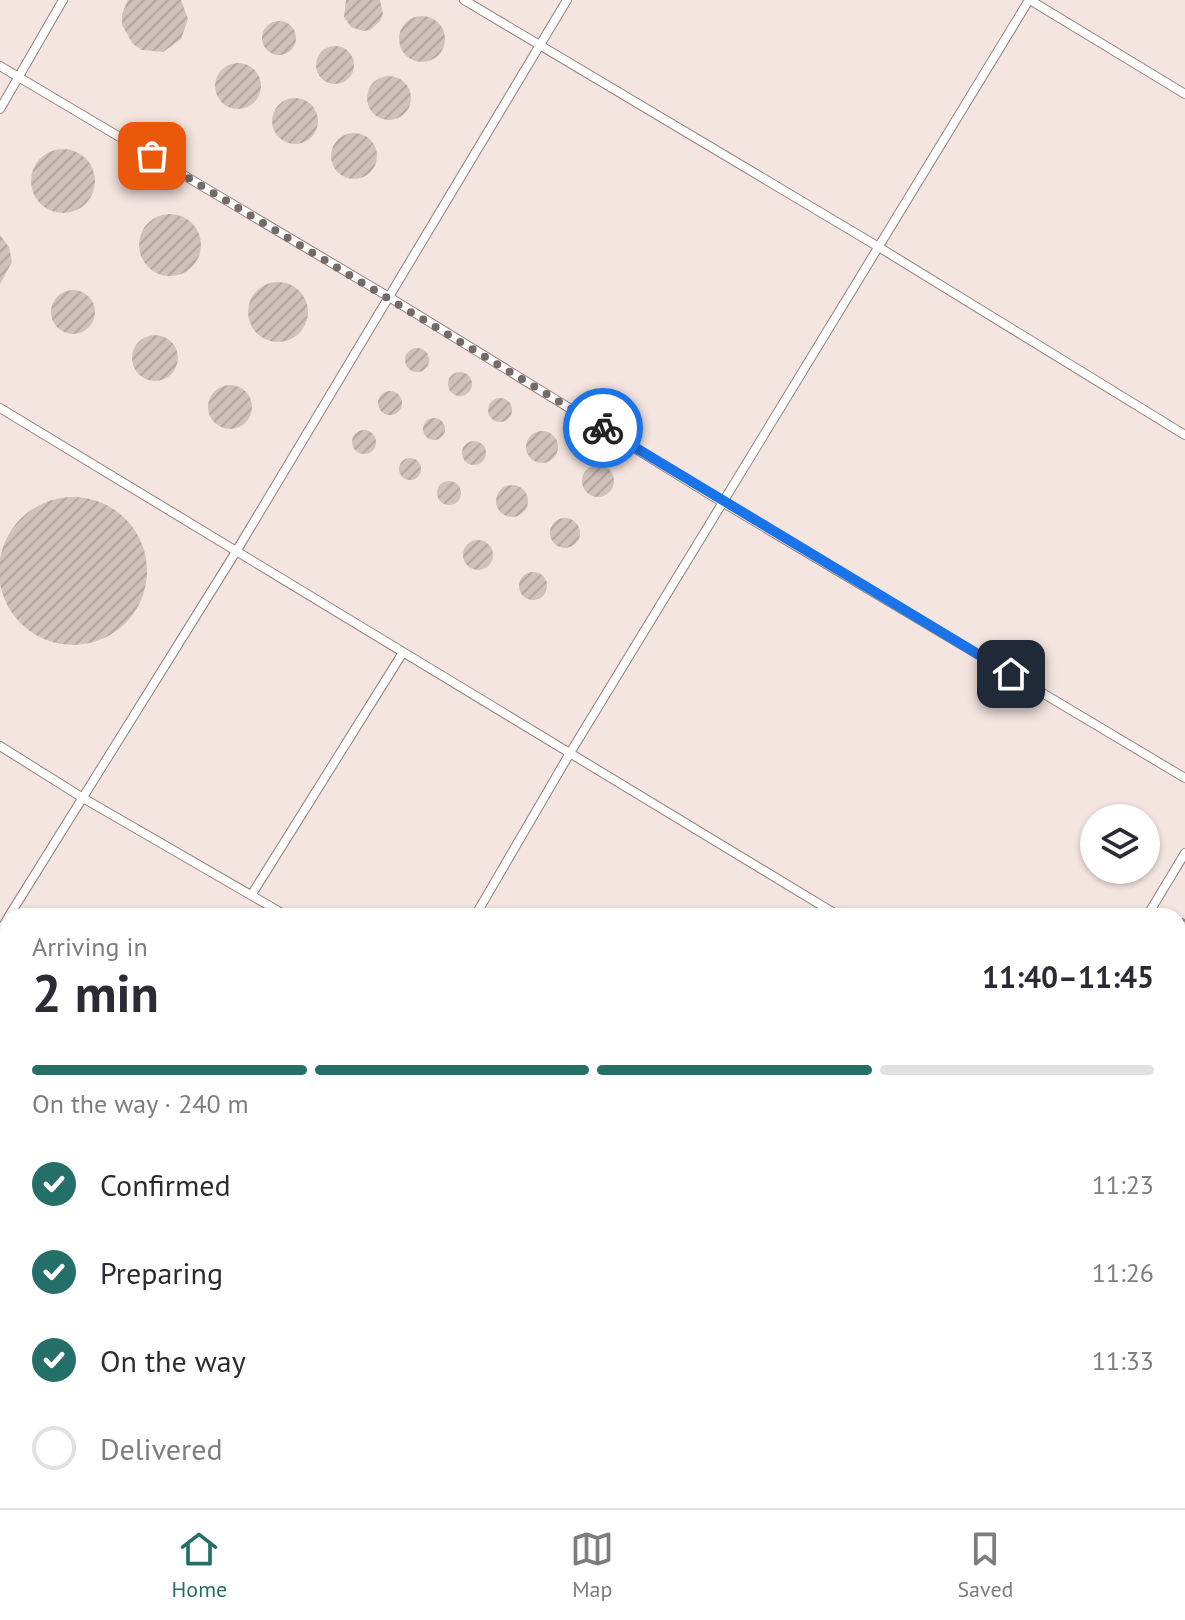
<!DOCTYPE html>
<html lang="en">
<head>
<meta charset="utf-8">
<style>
  :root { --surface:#fff; --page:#f7f7f7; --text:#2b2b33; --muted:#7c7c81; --line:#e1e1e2; --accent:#256f69 }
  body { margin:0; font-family:"PT Sans",sans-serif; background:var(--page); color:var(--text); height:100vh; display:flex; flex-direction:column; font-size:30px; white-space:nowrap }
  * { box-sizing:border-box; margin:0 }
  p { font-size:26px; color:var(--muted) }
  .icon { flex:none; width:44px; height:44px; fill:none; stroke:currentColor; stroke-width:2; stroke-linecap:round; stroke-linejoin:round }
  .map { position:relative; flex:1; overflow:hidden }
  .panel { position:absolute; left:0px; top:908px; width:1186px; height:600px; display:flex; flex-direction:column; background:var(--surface); border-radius:24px 24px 0 0; box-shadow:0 2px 6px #0004 }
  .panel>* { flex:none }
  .buttons { position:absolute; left:1080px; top:804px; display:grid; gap:16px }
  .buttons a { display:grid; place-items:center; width:80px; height:80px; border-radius:50%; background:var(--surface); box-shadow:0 2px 6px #0004; font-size:40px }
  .pin { position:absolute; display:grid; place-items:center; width:68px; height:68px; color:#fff; margin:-34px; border-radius:16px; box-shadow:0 4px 12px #0006 }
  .courier { position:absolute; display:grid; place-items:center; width:80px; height:80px; margin:-40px; border:6px solid #1a73e8; border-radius:50%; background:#fff; color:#222; box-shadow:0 2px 10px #0007 }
  .headline em { font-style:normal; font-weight:700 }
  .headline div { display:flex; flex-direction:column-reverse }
  .headline { display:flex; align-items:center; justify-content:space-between; height:136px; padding:0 32px }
  h1 { font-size:52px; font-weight:700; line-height:60px }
  .bar { display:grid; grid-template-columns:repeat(4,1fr); gap:12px 8px; align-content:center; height:96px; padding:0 32px }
  .bar i { height:10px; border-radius:6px; background:var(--line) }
  .bar .current { background:var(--accent) }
  .bar p { grid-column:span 4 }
  ol { padding:0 32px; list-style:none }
  li { display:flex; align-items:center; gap:24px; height:88px }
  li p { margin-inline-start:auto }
  li .icon { padding:8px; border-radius:50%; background:var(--accent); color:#fff; stroke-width:4 }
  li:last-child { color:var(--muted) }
  li i { width:44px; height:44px; border:4px solid var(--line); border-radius:50% }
  .tab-bar { display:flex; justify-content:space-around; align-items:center; height:112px; border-top:2px solid var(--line); background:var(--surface); font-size:22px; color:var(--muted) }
  .tab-bar a { display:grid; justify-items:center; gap:4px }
  .tab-bar .current { color:var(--accent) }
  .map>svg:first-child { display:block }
</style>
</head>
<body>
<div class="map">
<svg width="1185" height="1508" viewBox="0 0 1185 1508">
  <defs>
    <pattern id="building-hatch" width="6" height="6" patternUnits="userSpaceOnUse" patternTransform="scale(2)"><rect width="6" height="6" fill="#d1c1bc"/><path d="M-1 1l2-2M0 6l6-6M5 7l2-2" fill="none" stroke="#b4a6a1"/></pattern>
  </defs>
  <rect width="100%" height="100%" fill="#f5e5e0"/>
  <g fill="url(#building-hatch)">
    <polygon points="128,0 181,0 188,19 181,39 163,52 142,50 133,44 122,25 122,14"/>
    <polygon points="346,0 380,0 383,14 380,21 370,30 363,31 351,27 344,17"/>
    <circle cx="422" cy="39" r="23"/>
    <circle cx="279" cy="38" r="17"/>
    <circle cx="335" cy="65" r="19"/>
    <circle cx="238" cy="86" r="23"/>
    <circle cx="389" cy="98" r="22"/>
    <circle cx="295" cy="121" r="23"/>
    <circle cx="354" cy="156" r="23"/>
    <circle cx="63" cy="181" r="32"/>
    <circle cx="170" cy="245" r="31"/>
    <polygon points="0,235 9,247 12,262 0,284"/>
    <circle cx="278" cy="312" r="30"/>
    <circle cx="73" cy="312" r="22"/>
    <circle cx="155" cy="358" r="23"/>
    <circle cx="417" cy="360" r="12"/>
    <circle cx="460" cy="384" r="12"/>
    <circle cx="230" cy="407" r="22"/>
    <circle cx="390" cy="403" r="12"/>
    <circle cx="500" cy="410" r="12"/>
    <circle cx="434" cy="429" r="11"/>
    <circle cx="364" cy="442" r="12"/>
    <circle cx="542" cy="447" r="16"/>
    <circle cx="474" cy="453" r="12"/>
    <circle cx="410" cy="469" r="11"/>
    <circle cx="598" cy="481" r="16"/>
    <circle cx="449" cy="493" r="12"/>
    <circle cx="512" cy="501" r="16"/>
    <circle cx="73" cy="571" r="74"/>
    <circle cx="565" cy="533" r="15"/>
    <circle cx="478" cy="555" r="15"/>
    <circle cx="533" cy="586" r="14"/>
  </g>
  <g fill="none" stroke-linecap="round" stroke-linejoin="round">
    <g stroke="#90817c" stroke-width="10">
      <g id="lane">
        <polyline points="464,0 877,246 1185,435"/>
        <polyline points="1030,0 1185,94"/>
        <polyline points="0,66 389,297 722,502 1185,778"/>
        <polyline points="0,109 63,0"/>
        <polyline points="0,408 839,916"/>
        <polyline points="0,746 83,798 287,916"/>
        <polyline points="252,894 402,654"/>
        <polyline points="9,916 237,550 567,0"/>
        <polyline points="475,916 570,753 1029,0"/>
        <polyline points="1147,916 1185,853"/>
        <polyline points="0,931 8,918"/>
        <polyline points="1178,1121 1185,1125"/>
        <polyline points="0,1225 8,1230"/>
        <polyline points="1178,1407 1185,1396"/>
        <polyline points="1178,1448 1185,1452"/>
        <polyline points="454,1500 467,1508"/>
        <polyline points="699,1500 712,1508"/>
        <polyline points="107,1508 112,1500"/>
        <polyline points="789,1508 794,1500"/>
        <polyline points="1070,1508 1075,1500"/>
      </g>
    </g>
    <polyline stroke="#9f938f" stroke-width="2" stroke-dasharray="4 6" stroke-linecap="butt" points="976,1500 989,1508"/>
    <use href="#lane" stroke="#fff" stroke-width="8"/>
    <g stroke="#938884" stroke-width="4" stroke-dasharray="12 6" stroke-linecap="butt">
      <polyline points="1178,929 1185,917"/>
      <polyline points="1178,952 1185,940"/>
      <polyline points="0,1283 8,1288"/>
      <polyline points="344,1500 363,1508"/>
      <polyline points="511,1500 525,1508"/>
    </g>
  </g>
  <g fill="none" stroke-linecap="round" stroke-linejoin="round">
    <polyline stroke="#746a67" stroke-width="8" stroke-dasharray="0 14.4" points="152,156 603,428"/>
    <polyline stroke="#1a73e8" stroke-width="10" points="603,428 1011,674"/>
  </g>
</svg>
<div class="buttons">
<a><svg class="icon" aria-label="layers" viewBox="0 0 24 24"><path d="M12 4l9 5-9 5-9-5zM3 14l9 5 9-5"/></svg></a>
</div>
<div class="pin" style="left:152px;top:156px;background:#ea580c"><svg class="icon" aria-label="bag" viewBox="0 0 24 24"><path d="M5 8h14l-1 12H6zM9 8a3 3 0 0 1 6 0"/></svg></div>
<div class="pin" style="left:1011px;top:674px;background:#1f2937"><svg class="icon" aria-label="home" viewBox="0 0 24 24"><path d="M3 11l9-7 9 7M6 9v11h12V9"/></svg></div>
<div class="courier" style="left:603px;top:428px"><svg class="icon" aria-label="bike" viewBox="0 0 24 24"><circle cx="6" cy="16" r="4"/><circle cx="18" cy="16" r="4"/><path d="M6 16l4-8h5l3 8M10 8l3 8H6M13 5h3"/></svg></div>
<section class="panel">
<div class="headline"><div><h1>2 min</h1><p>Arriving in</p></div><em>11:40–11:45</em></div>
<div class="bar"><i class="current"></i><i class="current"></i><i class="current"></i><i></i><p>On the way · 240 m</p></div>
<ol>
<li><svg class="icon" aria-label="check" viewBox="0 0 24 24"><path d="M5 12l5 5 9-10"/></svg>Confirmed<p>11:23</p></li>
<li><svg class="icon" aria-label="check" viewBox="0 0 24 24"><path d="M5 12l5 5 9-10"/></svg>Preparing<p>11:26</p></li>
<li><svg class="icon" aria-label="check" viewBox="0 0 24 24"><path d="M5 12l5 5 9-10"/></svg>On the way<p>11:33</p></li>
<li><i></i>Delivered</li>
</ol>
</section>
</div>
<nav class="tab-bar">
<a class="current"><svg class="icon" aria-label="home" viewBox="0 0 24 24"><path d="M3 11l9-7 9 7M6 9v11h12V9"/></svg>Home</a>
<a><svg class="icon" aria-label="map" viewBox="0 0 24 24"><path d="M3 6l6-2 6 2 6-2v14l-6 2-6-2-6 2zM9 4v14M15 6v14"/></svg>Map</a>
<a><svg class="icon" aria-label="saved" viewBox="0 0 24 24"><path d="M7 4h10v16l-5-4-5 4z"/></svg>Saved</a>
</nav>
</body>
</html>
